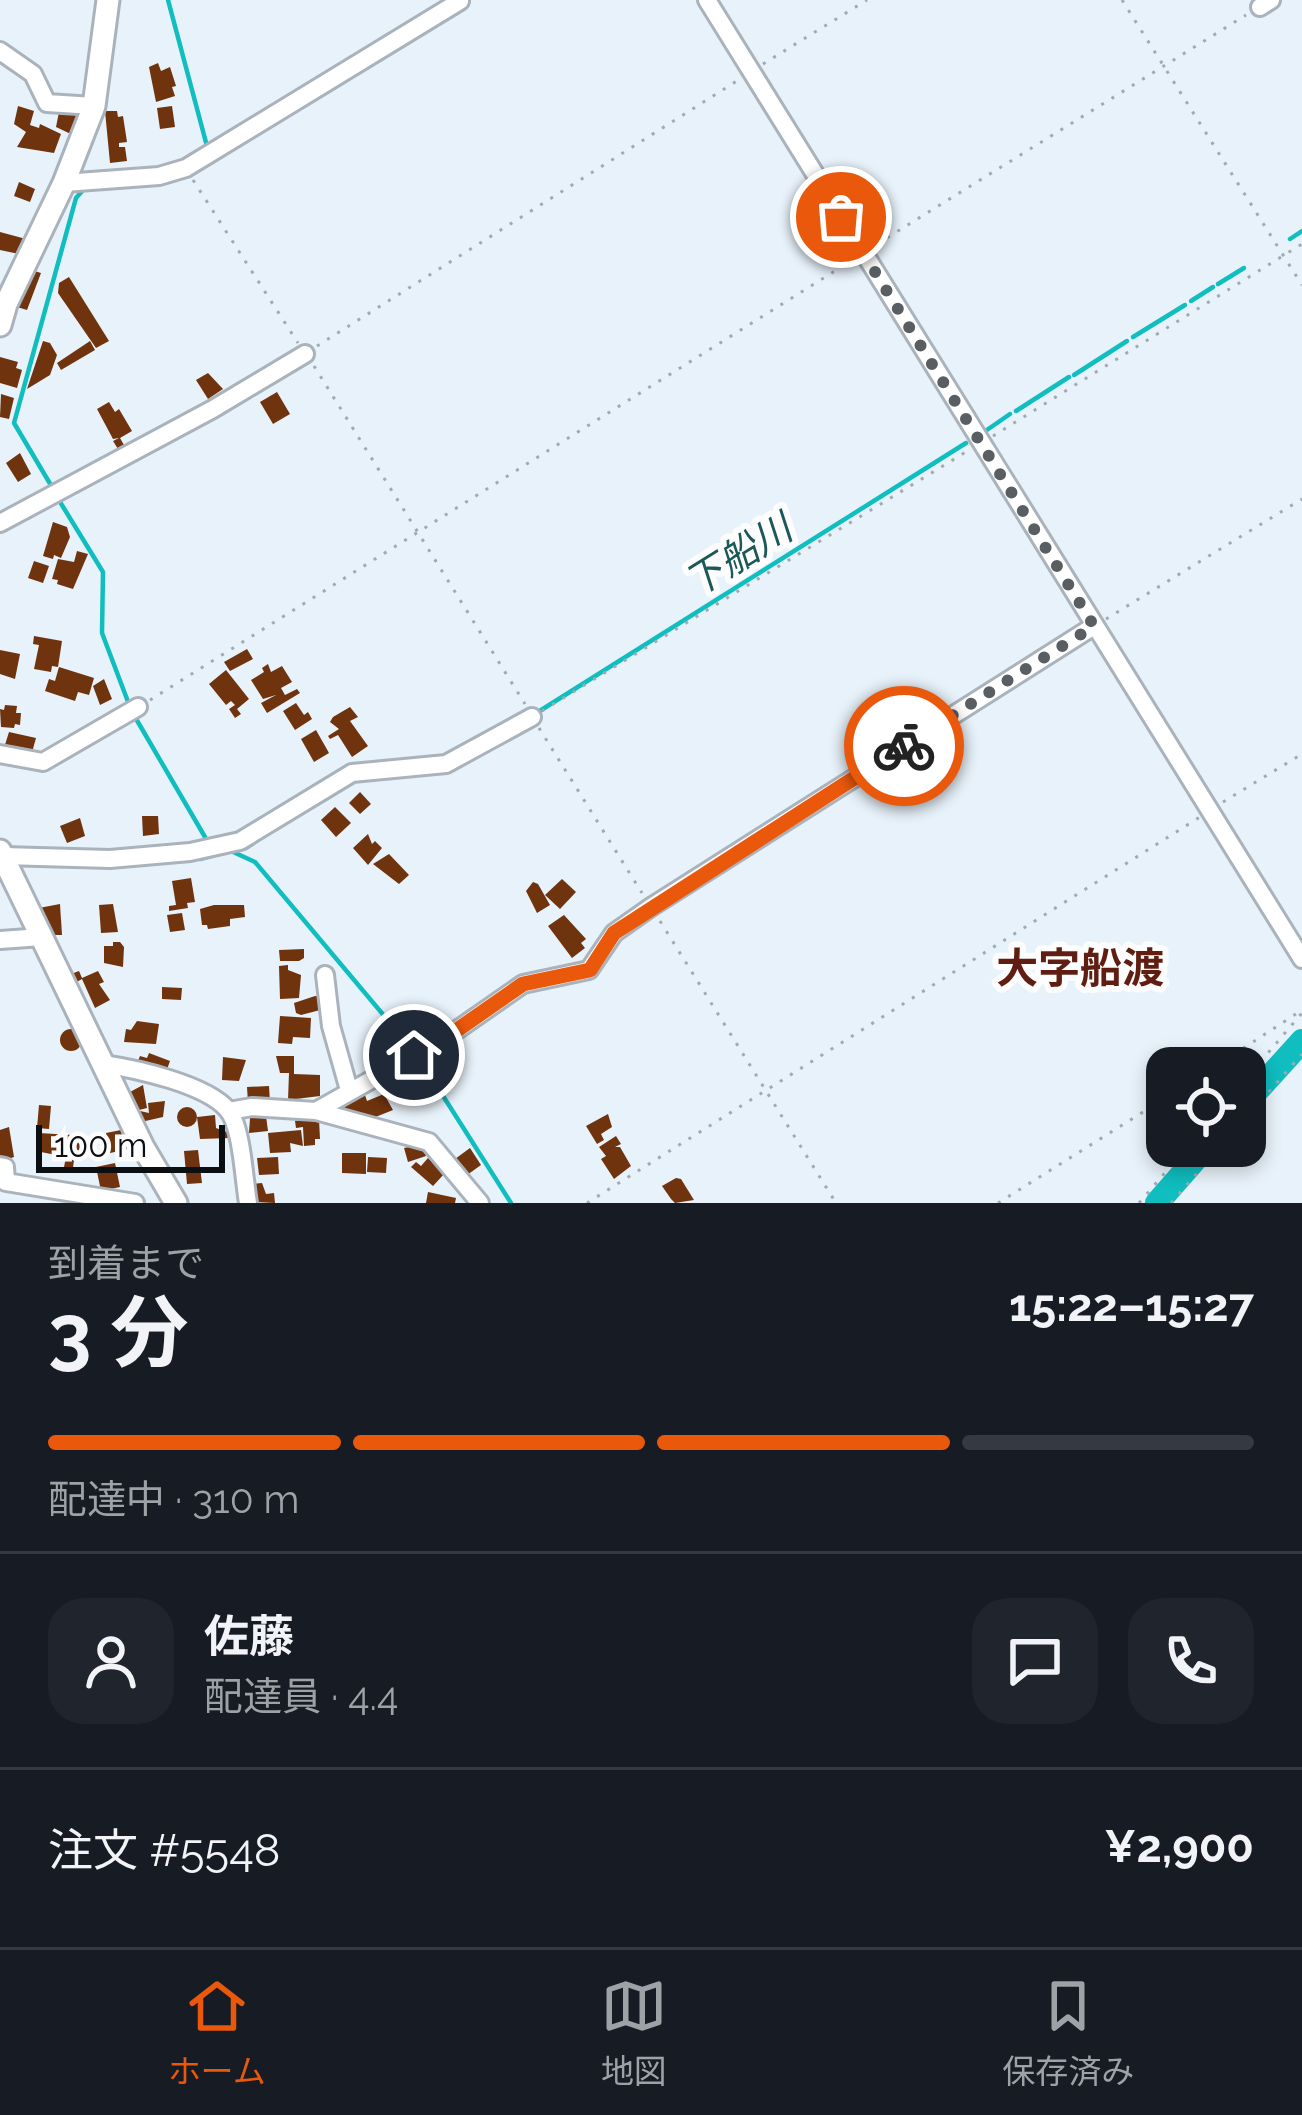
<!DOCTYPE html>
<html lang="ja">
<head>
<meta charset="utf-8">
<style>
  :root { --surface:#171b24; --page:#20242c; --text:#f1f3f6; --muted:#9ea1a6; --line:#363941; --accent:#ea580c }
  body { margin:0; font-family:Raleway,"Noto Sans JP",sans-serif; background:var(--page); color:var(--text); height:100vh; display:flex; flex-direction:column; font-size:45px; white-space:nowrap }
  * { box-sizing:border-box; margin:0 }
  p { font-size:39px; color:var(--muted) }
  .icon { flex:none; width:66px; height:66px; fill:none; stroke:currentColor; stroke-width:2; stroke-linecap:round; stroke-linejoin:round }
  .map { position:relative; height:1203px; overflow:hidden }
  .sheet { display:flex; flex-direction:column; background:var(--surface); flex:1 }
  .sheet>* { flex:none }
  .buttons { position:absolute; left:1146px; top:1047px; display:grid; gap:24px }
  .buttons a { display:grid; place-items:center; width:120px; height:120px; border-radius:24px; background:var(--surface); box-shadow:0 6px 18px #0003; font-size:60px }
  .scale { position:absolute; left:36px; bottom:30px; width:189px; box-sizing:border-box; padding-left:12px; border:6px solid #0c0f12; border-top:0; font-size:33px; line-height:42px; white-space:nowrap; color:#0c0f12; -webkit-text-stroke:9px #fdfdfd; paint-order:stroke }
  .pin { position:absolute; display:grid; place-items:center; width:102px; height:102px; color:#fff; margin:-51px; border:6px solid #fff; border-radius:50%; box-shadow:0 3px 12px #0007 }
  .courier { position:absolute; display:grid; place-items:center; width:120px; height:120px; margin:-60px; border:9px solid #ea580c; border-radius:50%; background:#fff; color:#222; box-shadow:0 3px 15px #0007 }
  .headline em { font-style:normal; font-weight:700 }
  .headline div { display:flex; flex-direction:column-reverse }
  .headline { display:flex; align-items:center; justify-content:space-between; height:204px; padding:0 48px }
  h1 { font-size:78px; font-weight:700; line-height:90px }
  .bar { display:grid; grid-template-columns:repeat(4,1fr); gap:18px 12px; align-content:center; height:144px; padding:0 48px }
  .bar i { height:15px; border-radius:9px; background:var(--line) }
  .bar .selected { background:var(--accent) }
  .bar p { grid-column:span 4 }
  .line { display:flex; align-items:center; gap:30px; padding:0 48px; border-top:3px solid var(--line) }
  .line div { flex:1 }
  .round { display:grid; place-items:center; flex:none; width:126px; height:126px; border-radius:36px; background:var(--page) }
  .menu { display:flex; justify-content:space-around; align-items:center; height:168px; border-top:3px solid var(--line); background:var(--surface); font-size:33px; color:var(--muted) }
  .menu a { display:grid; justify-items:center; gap:6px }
  .menu .selected { color:var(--accent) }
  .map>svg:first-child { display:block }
</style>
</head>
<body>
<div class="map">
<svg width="1302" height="1203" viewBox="0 0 1302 1203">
  <rect width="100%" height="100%" fill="#e8f2fa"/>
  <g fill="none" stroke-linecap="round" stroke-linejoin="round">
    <g stroke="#10bdbf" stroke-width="4.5">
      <polyline points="168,0 208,150"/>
      <polyline points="1290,239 1302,231"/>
      <polyline points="1218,284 1244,268"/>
      <polyline points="1191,301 1213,287"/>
      <polyline points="1133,337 1185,305"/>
      <polyline points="1074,375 1127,341"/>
      <polyline points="1016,411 1069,377"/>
      <polyline points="984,432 1010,414"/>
      <polyline points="52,487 14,423 76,198 83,190"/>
      <polyline points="57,497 103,572 102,633 130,707"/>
      <polyline points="538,712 966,443"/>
      <polyline points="135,717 205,837"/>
      <polyline points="1169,760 1207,821"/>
      <polyline points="246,848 268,833"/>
      <polyline points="231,851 255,862 412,1049"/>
      <polyline points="200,859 215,855"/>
      <polyline points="419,1058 511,1203"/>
    </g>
    <g stroke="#10bdbf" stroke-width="24">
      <polyline points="1245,1104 1302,1041"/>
      <polyline points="1157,1203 1207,1146"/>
    </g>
  </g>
  <g fill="#6f330e">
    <polygon points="158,63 161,71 170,67 176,86 172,87 175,96 156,102 149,67"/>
    <polygon points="18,106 34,111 30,125 39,128 40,124 61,134 54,153 17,147 26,132 14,124"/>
    <polygon points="172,106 175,127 160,129 157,108"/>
    <polygon points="105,111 117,111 118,117 123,116 127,142 119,143 119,147 125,147 127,161 110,163"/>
    <polygon points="59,112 80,115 75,136 56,127"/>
    <polygon points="19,182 35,189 30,202 14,196"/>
    <polygon points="0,232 26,239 19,254 0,250"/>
    <polygon points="31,270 41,273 27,310 17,307"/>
    <polygon points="69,277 109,341 96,348 58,293 59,283"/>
    <polygon points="43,341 50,343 57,355 50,375 27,389"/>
    <polygon points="90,341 95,350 61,370 57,363"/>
    <polygon points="0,357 18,362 16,368 22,370 17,388 0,383"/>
    <polygon points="208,373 223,389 208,399 196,380"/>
    <polygon points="277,392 290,414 273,424 260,402"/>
    <polygon points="1,394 14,398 9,419 0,417"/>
    <polygon points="109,402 115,412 119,409 132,431 120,438 124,445 118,449 113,441 119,438 113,439 97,409"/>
    <polygon points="20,453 31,474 18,482 6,463"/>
    <polygon points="53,522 67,527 70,537 61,558 54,555 53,559 43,556"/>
    <polygon points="77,551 88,554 73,589 57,584 58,580 52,579 58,559 74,562"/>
    <polygon points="34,561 49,566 43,583 28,578"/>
    <polygon points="34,636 62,641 58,667 52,666 51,672 34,669 39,645 33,644"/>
    <polygon points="247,649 253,659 230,671 224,662"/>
    <polygon points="0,650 20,654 15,679 0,674"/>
    <polygon points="268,664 271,672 282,666 292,682 281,688 285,695 297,689 300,693 267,713 261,703 276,695 263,699 251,680 264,672 262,668"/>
    <polygon points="59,667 94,678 89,695 78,692 75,701 45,691 49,679 55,681"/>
    <polygon points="226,670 249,699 237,709 241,714 235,718 229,709 235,705 231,701 226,705 209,684"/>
    <polygon points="104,679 112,699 100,705 93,686"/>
    <polygon points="296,703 304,715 308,712 312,719 295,730 283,711"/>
    <polygon points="5,705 17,706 16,713 21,713 20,725 15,724 14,728 1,727 0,709 4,710"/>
    <polygon points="350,707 358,717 350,721 368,746 352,757 338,735 330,739 328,736 339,729 330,722 333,717"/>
    <polygon points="316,730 329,753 314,762 301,739"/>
    <polygon points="9,732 36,738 31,756 4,748"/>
    <polygon points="360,792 371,804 360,814 349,803"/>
    <polygon points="335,807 351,823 336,837 321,820"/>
    <polygon points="142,816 158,816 159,834 143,836"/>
    <polygon points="80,818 85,836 67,843 60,826"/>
    <polygon points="368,834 372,844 375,841 382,848 368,865 353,848"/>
    <polygon points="389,854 409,875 399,884 373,864"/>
    <polygon points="191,878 195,902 187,903 188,908 169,911 169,906 176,905 172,881"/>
    <polygon points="562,879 576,892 560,909 545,895"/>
    <polygon points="533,882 538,884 550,905 537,913 526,891"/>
    <polygon points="60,904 62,935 54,935 39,908"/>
    <polygon points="113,904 118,932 101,933 99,905"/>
    <polygon points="214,905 244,905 245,917 230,919 230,926 208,929 207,925 202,925 200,909"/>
    <polygon points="182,913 185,930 170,932 167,915"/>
    <polygon points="564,915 586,939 581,943 585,948 572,958 548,926"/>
    <polygon points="113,942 120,942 124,947 123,967 104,963 104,946 113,946"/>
    <polygon points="304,949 304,958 299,961 280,961 279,950"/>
    <polygon points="288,965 288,970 301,975 299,998 280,999 279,966"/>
    <polygon points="79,971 82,978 98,971 104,982 99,984 110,1000 95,1008 82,979 75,983 71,974"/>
    <polygon points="162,987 182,988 181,1000 162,999"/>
    <polygon points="315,996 322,997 324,1009 301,1015 296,1013 294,1003"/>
    <polygon points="280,1016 311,1018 310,1038 293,1037 292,1044 278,1043"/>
    <polygon points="137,1021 159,1024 156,1044 124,1042 126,1029 131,1030"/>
    <circle cx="71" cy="1040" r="11"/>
    <polygon points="439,1048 458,1073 444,1082 428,1055"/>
    <polygon points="149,1053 170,1061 165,1075 137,1063 140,1056 147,1058"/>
    <polygon points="276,1056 294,1056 294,1074 320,1075 320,1096 288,1100 289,1073 280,1073"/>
    <polygon points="223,1057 246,1060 239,1081 222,1080"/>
    <polygon points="143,1085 147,1108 135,1111 130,1092"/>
    <polygon points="269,1086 270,1103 248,1104 247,1087"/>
    <polygon points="384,1094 393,1110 368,1120 347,1114 343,1104 365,1095 367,1101"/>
    <polygon points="165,1101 163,1117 141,1122 140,1111 149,1113 148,1103"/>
    <polygon points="39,1105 51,1106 49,1129 37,1128"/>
    <circle cx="187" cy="1117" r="10"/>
    <polygon points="608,1114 612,1127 601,1134 604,1140 597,1144 586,1126"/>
    <polygon points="215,1115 216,1128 230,1133 230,1138 200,1139 197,1117"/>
    <polygon points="266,1116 268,1131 249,1133 250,1118"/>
    <polygon points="319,1119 320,1139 315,1139 315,1145 304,1146 303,1127 296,1128 295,1121"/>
    <polygon points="9,1127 14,1157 0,1162 0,1130"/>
    <polygon points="121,1130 124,1146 133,1144 134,1148 110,1153 106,1133"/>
    <polygon points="301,1130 303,1146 290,1143 291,1152 270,1153 268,1133"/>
    <polygon points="39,1133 72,1135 71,1138 88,1144 86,1157 74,1160 73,1168 64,1167 66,1157 36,1151"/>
    <polygon points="616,1136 621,1144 615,1147 620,1147 631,1166 614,1179 601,1159 606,1156 599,1147"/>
    <polygon points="418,1145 423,1147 426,1156 408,1162 404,1148"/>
    <polygon points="470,1148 481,1165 467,1175 455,1159"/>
    <polygon points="198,1150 202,1183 187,1184 184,1151"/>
    <polygon points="342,1153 366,1153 366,1174 342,1173"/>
    <polygon points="278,1157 279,1174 259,1175 257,1158"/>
    <polygon points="368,1157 387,1158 386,1173 367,1172"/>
    <polygon points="428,1158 445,1173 433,1186 411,1167 416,1162 421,1166"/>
    <polygon points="115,1163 120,1187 101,1191 96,1167"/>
    <polygon points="676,1178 681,1179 694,1200 675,1203 671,1199 662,1186"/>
    <polygon points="262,1183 266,1194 274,1193 275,1203 252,1202 250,1184"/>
    <polygon points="428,1192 456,1198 455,1203 426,1203"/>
  </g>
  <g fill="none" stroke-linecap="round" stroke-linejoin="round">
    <g stroke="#aab3bb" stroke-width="22">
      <g id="minor">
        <polyline points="707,0 1302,959"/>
        <polyline points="1260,7 1271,0"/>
        <polyline points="0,51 33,74 47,103 94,106"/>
        <polyline points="64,183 159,176 186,168 460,1"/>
        <polyline points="0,523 213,409 305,354"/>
        <polyline points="0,754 43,762 138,707"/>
        <polyline points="3,856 110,859 190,852 240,841 352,773 446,764 532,717"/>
        <polyline points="0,940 42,937"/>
        <polyline points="325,975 331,1026 349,1090"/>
        <path d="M103 1064C136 1069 206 1084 228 1110 242 1127 244 1180 248 1203"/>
        <polyline points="229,1111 252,1107 316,1111 447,1037 523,984 589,970 614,933 651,907 1094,626"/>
        <polyline points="316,1111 429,1142 480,1203"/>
        <polyline points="0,1166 5,1167 6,1182 135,1203"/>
      </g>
    </g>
    <g stroke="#aab3bb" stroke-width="27">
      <g id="major">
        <polyline points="0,325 6,304 64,183 94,106 108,0"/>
        <polyline points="0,851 143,1147 176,1203"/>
      </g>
    </g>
    <g stroke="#a2aab0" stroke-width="3" stroke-dasharray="3 9" stroke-linecap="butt">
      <polyline points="1122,0 1302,285"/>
      <polyline points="763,64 867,0"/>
      <polyline points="193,180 298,343"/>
      <polyline points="877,244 1246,15"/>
      <polyline points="317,346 740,79"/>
      <polyline points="314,366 525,704"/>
      <polyline points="993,436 1302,244"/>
      <polyline points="1106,619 1302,499"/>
      <polyline points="150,700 854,259"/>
      <polyline points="542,711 969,450"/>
      <polyline points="539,728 642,893"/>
      <polyline points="1223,802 1302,754"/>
      <polyline points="660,921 836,1203"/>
      <polyline points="1213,1068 1302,1010"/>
      <polyline points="1245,1080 1302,1013"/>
      <polyline points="1245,1119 1302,1054"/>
      <polyline points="587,1203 1200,817"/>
      <polyline points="998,1203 1167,1097"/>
      <polyline points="1139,1203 1188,1146"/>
      <polyline points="1171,1203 1221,1146"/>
    </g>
    <use href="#minor" stroke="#fff" stroke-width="16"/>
    <use href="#major" stroke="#fff" stroke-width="21"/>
  </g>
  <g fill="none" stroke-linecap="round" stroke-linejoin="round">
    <polyline stroke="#595e63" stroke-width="12" stroke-dasharray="0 21.6" points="841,217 1094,626 904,746"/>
    <polyline stroke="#ea580c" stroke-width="15" points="414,1055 447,1037 523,984 590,970 614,933 904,746"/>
  </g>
  <g text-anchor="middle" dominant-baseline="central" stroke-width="12" stroke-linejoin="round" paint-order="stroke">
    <g font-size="39" font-style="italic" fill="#1b5858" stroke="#fdfdfd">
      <text transform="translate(738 555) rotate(-32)">下船川</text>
    </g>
    <g font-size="42" font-weight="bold" fill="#601d11" stroke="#fdfdfd">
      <text x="1080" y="968">大字船渡</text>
    </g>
  </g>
</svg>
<div class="buttons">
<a><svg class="icon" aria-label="locate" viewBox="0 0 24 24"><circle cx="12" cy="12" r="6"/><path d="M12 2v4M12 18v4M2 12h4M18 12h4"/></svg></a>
</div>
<div class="scale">100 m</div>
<div class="pin" style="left:841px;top:217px;background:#ea580c"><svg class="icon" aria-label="bag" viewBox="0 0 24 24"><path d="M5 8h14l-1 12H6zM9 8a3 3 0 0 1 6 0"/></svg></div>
<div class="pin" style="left:414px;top:1055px;background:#1f2937"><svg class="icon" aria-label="home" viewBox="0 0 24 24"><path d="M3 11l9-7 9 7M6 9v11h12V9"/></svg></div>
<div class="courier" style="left:904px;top:746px"><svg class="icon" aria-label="bike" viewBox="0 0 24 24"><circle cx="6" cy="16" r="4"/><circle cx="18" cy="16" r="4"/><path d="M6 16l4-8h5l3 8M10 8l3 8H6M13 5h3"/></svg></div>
</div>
<section class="sheet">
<div class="headline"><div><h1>3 分</h1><p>到着まで</p></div><em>15:22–15:27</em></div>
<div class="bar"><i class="selected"></i><i class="selected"></i><i class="selected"></i><i></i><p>配達中 · 310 m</p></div>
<div class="line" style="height:216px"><a class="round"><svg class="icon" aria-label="person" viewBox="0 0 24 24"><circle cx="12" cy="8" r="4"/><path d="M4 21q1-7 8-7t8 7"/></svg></a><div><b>佐藤</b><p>配達員 · 4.4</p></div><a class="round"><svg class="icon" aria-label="chat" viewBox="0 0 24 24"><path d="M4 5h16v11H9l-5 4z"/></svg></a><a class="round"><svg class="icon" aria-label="phone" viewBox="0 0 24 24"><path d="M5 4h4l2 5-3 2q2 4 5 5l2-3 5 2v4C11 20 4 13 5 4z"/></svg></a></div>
<div class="line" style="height:156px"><div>注文 #5548</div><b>¥2,900</b></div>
</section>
<nav class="menu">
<a class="selected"><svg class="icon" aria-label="home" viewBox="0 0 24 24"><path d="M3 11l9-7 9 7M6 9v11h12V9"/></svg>ホーム</a>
<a><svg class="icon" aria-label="map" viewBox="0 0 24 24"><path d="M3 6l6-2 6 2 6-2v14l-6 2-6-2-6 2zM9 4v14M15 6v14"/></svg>地図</a>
<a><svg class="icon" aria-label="saved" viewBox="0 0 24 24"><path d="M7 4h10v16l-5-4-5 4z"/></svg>保存済み</a>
</nav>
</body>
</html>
